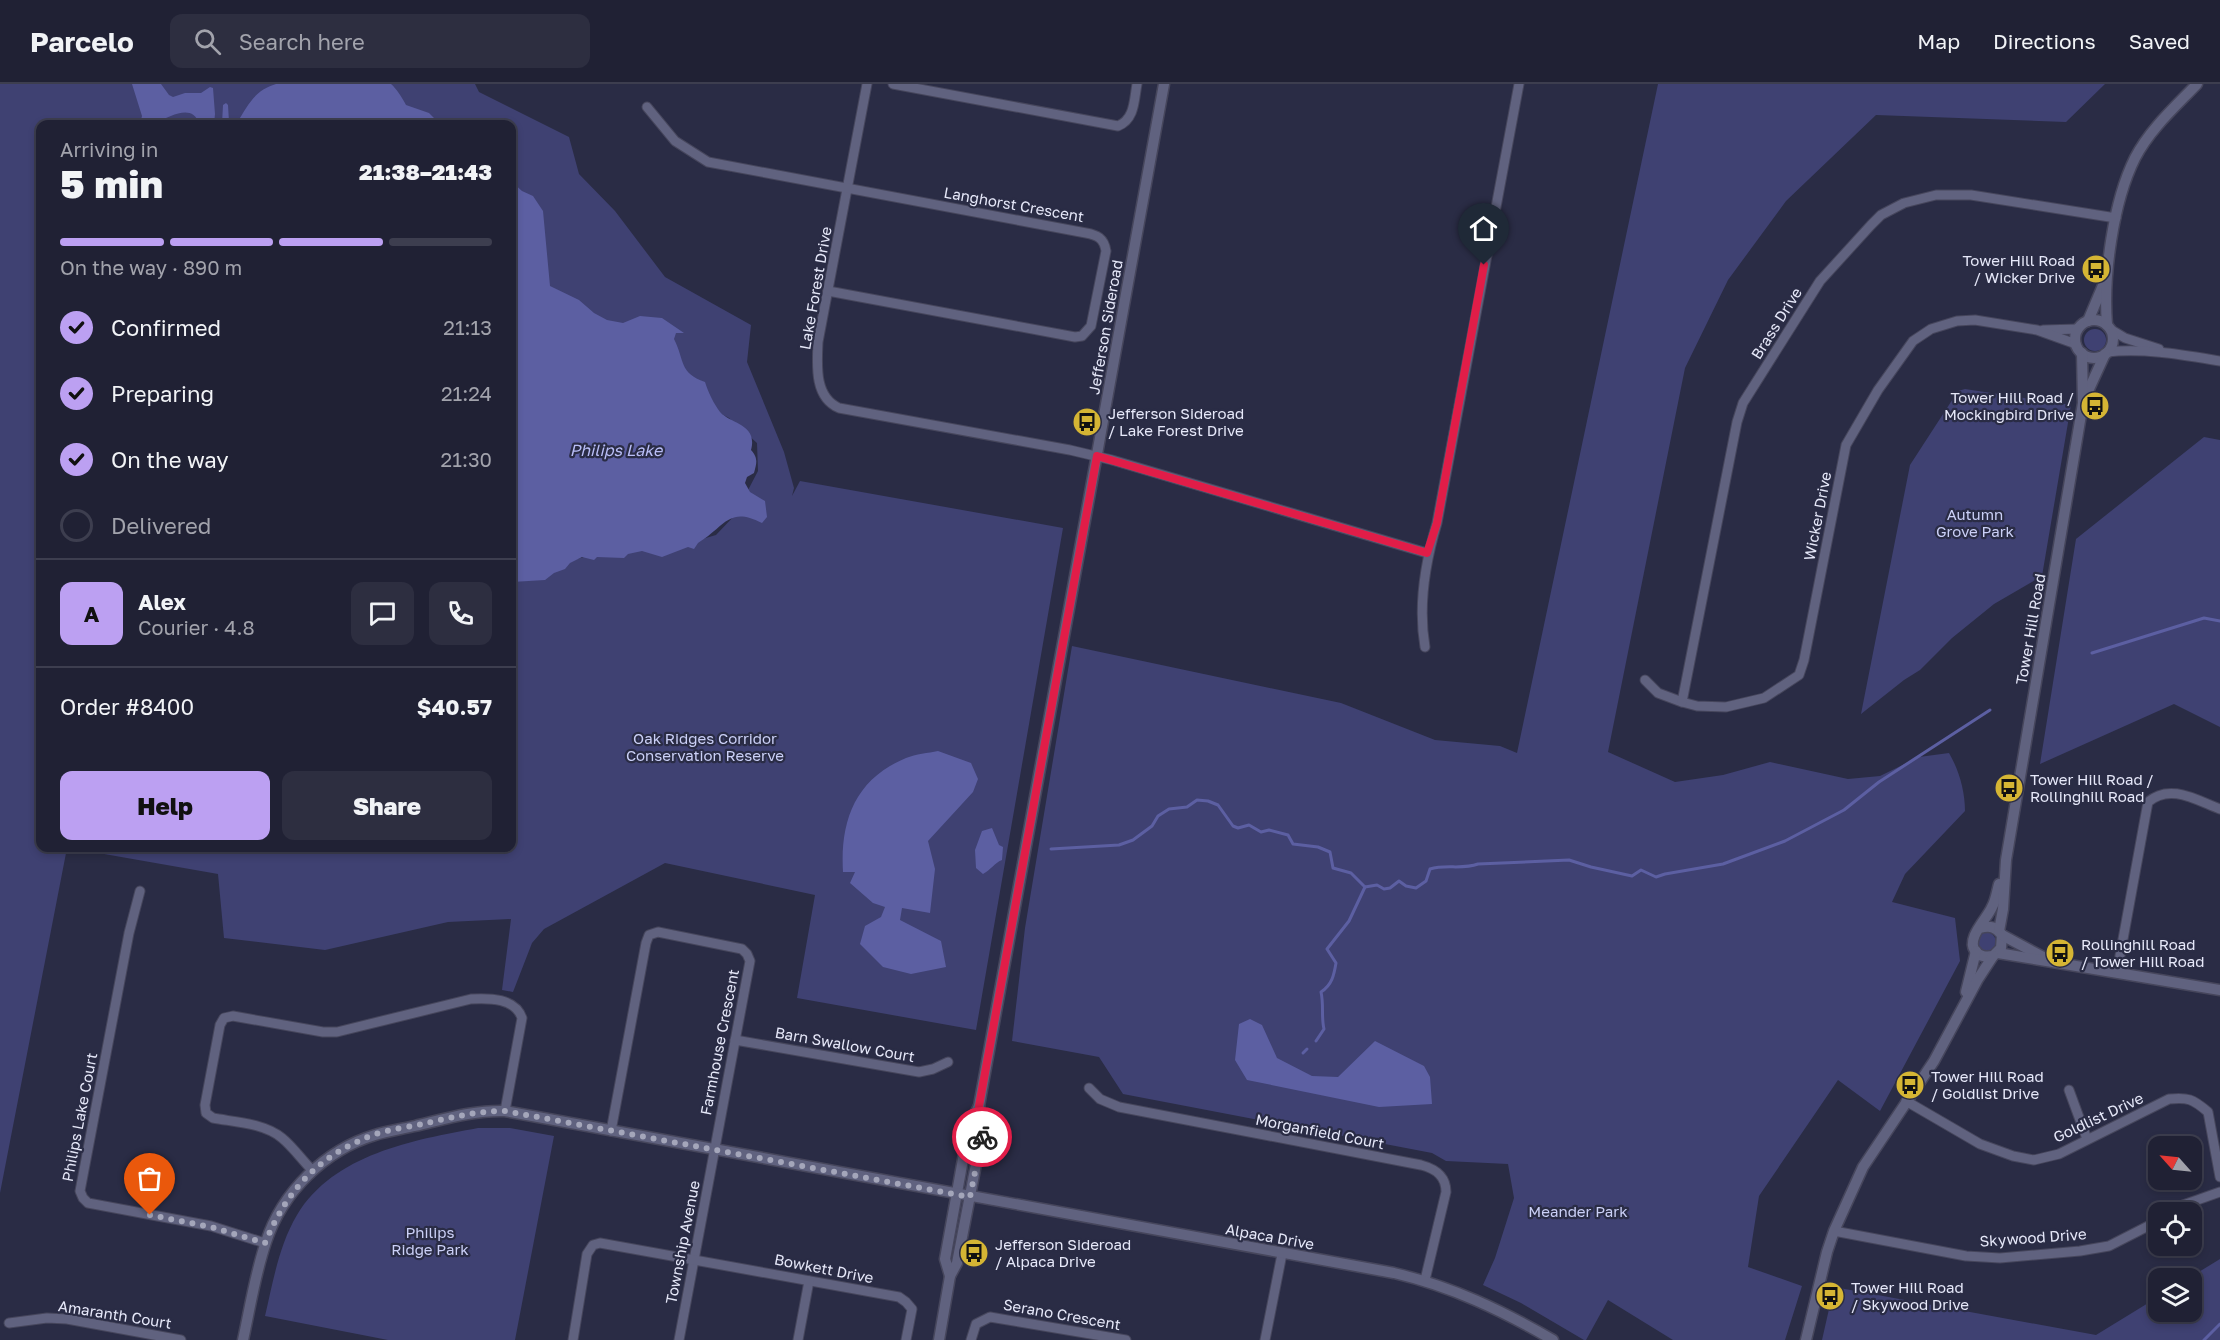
<!DOCTYPE html>
<html lang="en">
<head>
<meta charset="utf-8">
<style>
  :root { --surface:#202134; --page:#2d2e40; --text:#f1f3f6; --muted:#a2a3ac; --line:#3d3e4f; --accent:#bca0f2 }
  body { margin:0; font-family:"Golos Text",sans-serif; background:var(--page); color:var(--text); height:100vh; display:flex; flex-direction:column; font-size:22px; white-space:nowrap }
  * { box-sizing:border-box; margin:0 }
  p { font-size:20px; color:var(--muted) }
  .icon { flex:none; width:33px; height:33px; fill:none; stroke:currentColor; stroke-width:2; stroke-linecap:round; stroke-linejoin:round }
  .map { position:relative; flex:1; overflow:hidden }
  .sheet { position:absolute; left:36px; top:36px; width:480px; height:732px; display:flex; flex-direction:column; background:var(--surface); border-radius:12px; box-shadow:0 3px 9px #0003,0 0 0 2px var(--line) }
  .sheet>* { flex:none }
  .needle { width:39px; rotate:297deg }
  .tools { position:absolute; left:2148px; top:1052px; display:grid; gap:12px }
  .tools a { display:grid; place-items:center; width:54px; height:54px; border-radius:12px; background:var(--surface); box-shadow:0 3px 9px #0003,0 0 0 2px var(--line); font-size:30px }
  .pin { position:absolute; display:grid; place-items:center; width:51px; height:51px; color:#fff; margin:-62px -26px; border-radius:50% 50% 50% 0; rotate:-45deg; box-shadow:0 0 6px #0007 }
  .pin .icon { rotate:45deg }
  .courier { position:absolute; display:grid; place-items:center; width:60px; height:60px; margin:-30px; border:4px solid #e11d48; border-radius:50%; background:#fff; color:#222; box-shadow:0 2px 8px #0007 }
  .head em { font-style:normal; font-weight:800 }
  .head div { display:flex; flex-direction:column-reverse }
  .head { display:flex; align-items:center; justify-content:space-between; height:102px; padding:0 24px }
  h1 { font-size:39px; font-weight:800; line-height:45px }
  .bar { display:grid; grid-template-columns:repeat(4,1fr); gap:9px 6px; align-content:center; height:72px; padding:0 24px }
  .bar i { height:8px; border-radius:4px; background:var(--line) }
  .bar .on { background:var(--accent) }
  .bar p { grid-column:span 4 }
  .line { display:flex; align-items:center; gap:15px; padding:0 24px; border-top:2px solid var(--line) }
  .line div { flex:1 }
  .round { display:grid; place-items:center; flex:none; width:63px; height:63px; border-radius:12px; background:var(--page) }
  ol { padding:0 24px; list-style:none }
  li { display:flex; align-items:center; gap:18px; height:66px }
  li p { margin-inline-start:auto }
  li .icon { padding:6px; border-radius:50%; background:var(--accent); color:#111; stroke-width:4 }
  li:last-child { color:var(--muted) }
  li i { width:33px; height:33px; border:3px solid var(--line); border-radius:50% }
  .primary-button { display:flex; gap:12px; margin-top:auto; padding:12px 24px }
  .primary-button a { flex:1; height:69px; border-radius:12px; background:var(--accent); color:#111; font-size:24px; font-weight:800; line-height:69px; text-align:center }
  .primary-button a+a { background:var(--page); color:var(--text) }
  header { display:flex; align-items:center; gap:36px; box-sizing:border-box; height:84px; padding:0 30px; background:var(--surface); border-bottom:2px solid var(--line) }
  header strong { font-size:28px }
  nav { display:flex; gap:33px; margin-inline-start:auto; font-size:21px }
  .search { width:420px; height:54px; background:var(--page); display:flex; align-items:center; gap:15px; box-sizing:border-box; padding:0 21px; border-radius:12px; color:var(--muted); font-size:22px }
  .map>svg:first-child { display:block }
</style>
</head>
<body>
<header>
<strong>Parcelo</strong>
<div class="search"><svg class="icon" aria-label="search" viewBox="0 0 24 24"><circle cx="10" cy="10" r="6"/><path d="M15 15l6 6"/></svg>Search here</div>
<nav><a>Map</a><a>Directions</a><a>Saved</a></nav>
</header>
<div class="map">
<svg width="2220" height="1256" viewBox="0 0 2220 1256">
  <rect width="100%" height="100%" fill="#2a2c45"/>
  <g fill="#3f4172">
    <polygon points="0,0 294,0 270,11 236,40 40,40 40,764 67,764 0,1109"/>
    <polygon points="377,0 475,0 479,8 569,53 579,90 615,127 665,193 751,241 747,278 784,368 794,404 792,412 800,397 1063,444 976,946 797,914 815,811 665,779 544,845 532,859 513,908 502,906 511,835 448,838 325,866 224,854 218,790 70,764 512,764 512,493 602,468 664,466 716,451 735,431 758,387 757,359 729,334 699,318 553,212 512,106 512,40 424,40"/>
    <path d="M1658 0H2105L2066 38 1876 31 1786 117 1728 196 1685 284 1608 668 1675 698 1723 691 1770 678 1848 695 1880 692 1919 673 1949 669C1959 686 1965 707 1965 727L1905 790 1892 818 1955 834 1960 877 1880 1027 1838 996 1759 1112 1748 1183 1802 1202 1785 1256H1673L1608 1216 1586 1256H1584L1521 1219 1483 1201 1495 1174 1514 1114 1508 1080 1446 1077 1432 1069 1123 1010 1099 973 1012 957 1025 844 1072 562 1341 619 1435 656 1500 662 1517 669Z"/>
    <circle cx="2095" cy="256" r="11"/>
    <polygon points="1965,305 2071,321 2042,492 1994,520 1952,554 1920,586 1904,596 1861,630 1910,381 1958,307"/>
    <polygon points="2204,353 2220,356 2220,643 2174,620 2040,680 2076,455"/>
    <circle cx="1986" cy="858" r="10"/>
    <path d="M478 1044H510L554 1052 515 1256H388L265 1232C273 1198 279 1161 297 1131 334 1070 413 1056 478 1044Z"/>
    <polygon points="2220,1175 2220,1256 1822,1256 1834,1203 2096,1251 2158,1213 2158,1227 2192,1227 2192,1194 2189,1194"/>
  </g>
  <g fill="#5c5fa2">
    <path d="M132 0H161L169 11 173 13 185 9H201L210 3 213 4 215 30 214 40H199C193 19 171 32 157 38L156 40H132L133 38 141 36 142 32Z"/>
    <path d="M276 0H391C396 4 403 15 406 21L429 29 440 40H222L223 21 226 19 228 21 229 38 237 39C248 21 255 6 276 0Z"/>
    <path d="M512 98 522 107 533 112 543 127 550 202 579 216 594 229 607 236 623 239 640 232 662 234 684 249H676L674 255C685 277 679 289 705 298 708 308 714 320 720 328 731 340 758 340 751 366 758 374 757 378 754 389L747 393 745 399 750 408 765 417 767 433 762 439C728 422 726 442 698 459L694 465 688 463 662 473 642 467 628 470 624 474 597 473 594 476 582 473 570 479 565 485 554 489 545 496 512 498Z"/>
    <path d="M938 667 971 679 978 695 973 708 928 757 935 785 930 829 902 824 900 836 941 857 946 883 911 890 883 883 860 860 865 842 881 833 885 823 873 819 850 799 855 788H843C840 737 855 695 906 674 916 670 928 669 938 667Z"/>
    <path d="M992 744 999 761 1003 763 1002 776C994 779 991 786 983 790L976 784 975 766 982 747Z"/>
    <polygon points="1250,935 1262,941 1277,974 1312,992 1338,993 1375,957 1424,982 1430,993 1432,1020 1379,1023 1247,996 1235,976 1239,940"/>
  </g>
  <g fill="none" stroke-linecap="round" stroke-linejoin="round">
    <g stroke="#5c5fa2" stroke-width="3">
      <polyline points="2092,569 2204,534 2220,537"/>
      <polyline points="1051,765 1119,761 1133,756 1152,742 1158,732 1169,725 1187,723 1197,716 1208,717 1218,721 1233,742 1238,744 1249,741 1261,748 1269,746 1288,751 1293,760 1318,763 1330,768 1333,784 1351,789 1365,803"/>
      <path d="M1365 803 1377 801 1384 805 1390 804 1399 797 1406 802 1416 804 1426 797 1430 785C1446 780 1462 786 1478 780L1569 776 1591 783 1632 792 1641 786 1656 793 1665 790 1723 780 1785 757 1844 726 1879 698 1990 626"/>
      <path d="M1316 957 1324 945C1321 933 1324 921 1321 908 1332 901 1334 891 1336 879L1327 865 1349 837 1365 803"/>
      <polyline points="1303,969 1307,965"/>
      <polyline points="2204,1256 2220,1240"/>
    </g>
    <g stroke="#46465c" stroke-width="11">
      <g id="minor">
        <path d="M867 0 818 258C817 281 814 313 839 324L1070 366 1112 376 1427 469"/>
        <path d="M893 0 1118 42C1135 35 1134 16 1137 0"/>
        <path d="M647 23 675 57 708 78 1086 149C1097 151 1104 154 1106 167L1091 242 1082 252 1075 253 828 207"/>
        <polyline points="2110,245 2125,254 2159,265"/>
        <polyline points="2043,246 2078,245"/>
        <path d="M2107 268C2145 264 2183 271 2220 277"/>
        <path d="M1425 563C1418 522 1425 479 1437 439L1519 0"/>
        <polyline points="1645,596 1658,609 1682,618 1697,622 1726,623 1764,614 1799,591 1804,576 1846,361 1878,306 1913,257 1931,245 1957,237 1975,236 2037,246 2076,260"/>
        <polyline points="1682,618 1737,338 1743,319 1820,197 1871,141 1881,131 1904,119 1936,111 1971,111 2116,134"/>
        <polyline points="140,807 129,849 80,1107 83,1114 88,1119 211,1142 265,1159"/>
        <path d="M2117 888 2148 718C2170 699 2196 716 2220 725"/>
        <polyline points="735,956 919,988 933,985 948,978"/>
        <path d="M1089 1004 1100 1015 1119 1023 1421 1081C1436 1085 1446 1092 1446 1108L1425 1196"/>
        <polyline points="2069,1006 2087,1055"/>
        <path d="M1906 1017 1980 1060 2013 1072 2034 1076 2059 1070 2169 1015C2188 1013 2193 1015 2208 1028L2220 1093"/>
        <polyline points="611,1047 646,859 649,851 658,848 742,865 747,870 750,877 679,1256"/>
        <path d="M312 1086C302 1076 293 1063 282 1054 264 1039 234 1038 213 1034L206 1029 205 1021 220 941 224 934 233 932 323 948H337L471 915C490 914 515 914 522 934L505 1027"/>
        <polyline points="2171,1128 2183,1121 2220,1108"/>
        <polyline points="1834,1147 1966,1172 2000,1174 2080,1167 2109,1162 2158,1137"/>
        <polyline points="9,1239 47,1234 67,1235 181,1256"/>
        <polyline points="573,1256 587,1170 593,1161 600,1159 899,1213 906,1218 912,1225 906,1256"/>
        <polyline points="798,1256 809,1197"/>
        <polyline points="971,1256 976,1240 990,1233 1126,1256"/>
        <polyline points="1265,1256 1282,1170"/>
      </g>
    </g>
    <g stroke="#46465c" stroke-width="13">
      <g id="tertiary">
        <circle cx="2094" cy="255" r="19"/>
        <polyline points="2088,237 2104,199"/>
        <path d="M2107 241C2103 192 2113 118 2135 74 2150 45 2175 23 2197 0"/>
        <polyline points="2084,316 2105,270"/>
        <path d="M1980 844C1990 841 1996 843 2002 851L2001 864 1993 872C1986 873 1980 873 1975 867 1966 854 1987 835 1992 823 1996 816 1997 807 1999 800"/>
        <polyline points="1999,847 2003,825 2006,776 2083,319 2082,269"/>
        <polyline points="2002,851 2045,874"/>
        <polyline points="1998,869 2220,906"/>
        <polyline points="1966,908 1976,867"/>
        <polyline points="950,1192 945,1175 969,1042 979,1022 1164,0"/>
        <path d="M243 1256C250 1224 255 1190 266 1158 282 1108 325 1066 375 1051 388 1047 402 1045 415 1042 445 1035 474 1026 505 1027L1394 1189C1453 1203 1501 1226 1553 1256"/>
        <polyline points="939,1256 950,1192 957,1179 983,1044 979,1022"/>
        <polyline points="1806,1256 1827,1168 1834,1147 1863,1083 1934,977 1978,895 1993,872"/>
      </g>
    </g>
    <use href="#minor" stroke="#60627f" stroke-width="9"/>
    <use href="#tertiary" stroke="#60627f" stroke-width="10"/>
  </g>
  <g fill="none" stroke-linecap="round" stroke-linejoin="round">
    <path stroke="#a4a6ba" stroke-width="6" stroke-dasharray="0 10.8" d="M150 1131 211 1143 265 1159C287 1106 318 1072 373 1051 390 1045 410 1043 427 1039 453 1033 478 1027 505 1027L970 1113 982 1053"/>
    <polyline stroke="#e11d48" stroke-width="8" points="982,1053 983,1044 979,1022 1097,372 1427,469 1437,439 1484,181"/>
  </g>
  <defs>
    <g id="bus-disc" transform="scale(1.5)"><circle r="9.5" fill="#d5b534" stroke="#2a2c45"/><path d="M-5-6H5V4H4V6H2V4H-2V6H-4V4H-5ZM-3.5-4V0h7V-4ZM-3.5 1.2v1.5H-2V1.2ZM2 1.2v1.5H3.5V1.2Z" fill="#111"/></g>
  </defs>
  <g fill-rule="evenodd">
    <use href="#bus-disc" x="2096" y="185"/>
    <use href="#bus-disc" x="2095" y="322"/>
    <use href="#bus-disc" x="1087" y="338"/>
    <use href="#bus-disc" x="2009" y="704"/>
    <use href="#bus-disc" x="2060" y="869"/>
    <use href="#bus-disc" x="1910" y="1001"/>
    <use href="#bus-disc" x="974" y="1169"/>
    <use href="#bus-disc" x="1830" y="1212"/>
  </g>
  <g text-anchor="middle" dominant-baseline="central" stroke-width="4.5" stroke-linejoin="round" paint-order="stroke">
    <g font-size="15" fill="#e6e8f9" stroke="#2a2c45">
      <text transform="translate(1014 120) rotate(10)">Langhorst Crescent</text>
      <text transform="translate(815 204) rotate(-80)">Lake Forest Drive</text>
      <text transform="translate(1776 239) rotate(-58)">Brass Drive</text>
      <text transform="translate(1105 243) rotate(-80)">Jefferson Sideroad</text>
      <text transform="translate(1817 432) rotate(-79)">Wicker Drive</text>
      <text transform="translate(2030 545) rotate(-80)">Tower Hill Road</text>
      <text transform="translate(719 958) rotate(-79)">Farmhouse Crescent</text>
      <text transform="translate(845 960) rotate(10)">Barn Swallow Court</text>
      <text transform="translate(79 1033) rotate(-79)">Philips Lake Court</text>
      <text transform="translate(2098 1033) rotate(-25)">Goldlist Drive</text>
      <text transform="translate(1320 1047) rotate(11)">Morganfield Court</text>
      <text transform="translate(1270 1152) rotate(10)">Alpaca Drive</text>
      <text transform="translate(2033 1153) rotate(-4)">Skywood Drive</text>
      <text transform="translate(682 1158) rotate(-79)">Township Avenue</text>
      <text transform="translate(824 1184) rotate(11)">Bowkett Drive</text>
      <text transform="translate(115 1230) rotate(9)">Amaranth Court</text>
      <text transform="translate(1062 1230) rotate(10)">Serano Crescent</text>
    </g>
    <g font-size="15" fill="#e6e8f9" stroke="#2a2c45" text-anchor="start">
      <text x="2075" y="176" text-anchor="end">Tower Hill Road<tspan x="2075" dy="17">/ Wicker Drive</tspan></text>
      <text x="2074" y="313" text-anchor="end">Tower Hill Road /<tspan x="2074" dy="17">Mockingbird Drive</tspan></text>
      <text x="1108" y="329">Jefferson Sideroad<tspan x="1108" dy="17">/ Lake Forest Drive</tspan></text>
      <text x="2030" y="695">Tower Hill Road /<tspan x="2030" dy="17">Rollinghill Road</tspan></text>
      <text x="2081" y="860">Rollinghill Road<tspan x="2081" dy="17">/ Tower Hill Road</tspan></text>
      <text x="1931" y="992">Tower Hill Road<tspan x="1931" dy="17">/ Goldlist Drive</tspan></text>
      <text x="995" y="1160">Jefferson Sideroad<tspan x="995" dy="17">/ Alpaca Drive</tspan></text>
      <text x="1851" y="1203">Tower Hill Road<tspan x="1851" dy="17">/ Skywood Drive</tspan></text>
    </g>
    <g font-size="15" fill="#cbd0f7" stroke="#2a2c45">
      <text x="1975" y="430">Autumn<tspan x="1975" dy="17">Grove Park</tspan></text>
      <text x="705" y="654">Oak Ridges Corridor<tspan x="705" dy="17">Conservation Reserve</tspan></text>
      <text x="1578" y="1127">Meander Park</text>
      <text x="430" y="1148">Philips<tspan x="430" dy="17">Ridge Park</tspan></text>
    </g>
    <g font-size="16" font-style="italic" fill="#b9bef7" stroke="#2a2c45">
      <text x="616" y="366">Philips Lake</text>
    </g>
  </g>
</svg>
<div class="tools">
<a><svg class="needle" viewBox="-14 -14 28 28"><path d="M0-13l5 13h-10z" fill="#e53935"/><path d="M0 13l5-13h-10z" fill="#a2a3ac"/></svg></a>
<a><svg class="icon" aria-label="locate" viewBox="0 0 24 24"><circle cx="12" cy="12" r="6"/><path d="M12 2v4M12 18v4M2 12h4M18 12h4"/></svg></a>
<a><svg class="icon" aria-label="layers" viewBox="0 0 24 24"><path d="M12 4l9 5-9 5-9-5zM3 14l9 5 9-5"/></svg></a>
</div>
<div class="pin" style="left:150px;top:1131px;background:#ea580c"><svg class="icon" aria-label="bag" viewBox="0 0 24 24"><path d="M5 8h14l-1 12H6zM9 8a3 3 0 0 1 6 0"/></svg></div>
<div class="pin" style="left:1484px;top:181px;background:#1f2937"><svg class="icon" aria-label="home" viewBox="0 0 24 24"><path d="M3 11l9-7 9 7M6 9v11h12V9"/></svg></div>
<div class="courier" style="left:982px;top:1053px"><svg class="icon" aria-label="bike" viewBox="0 0 24 24"><circle cx="6" cy="16" r="4"/><circle cx="18" cy="16" r="4"/><path d="M6 16l4-8h5l3 8M10 8l3 8H6M13 5h3"/></svg></div>
<section class="sheet">
<div class="head"><div><h1>5 min</h1><p>Arriving in</p></div><em>21:38–21:43</em></div>
<div class="bar"><i class="on"></i><i class="on"></i><i class="on"></i><i></i><p>On the way · 890 m</p></div>
<ol>
<li><svg class="icon" aria-label="check" viewBox="0 0 24 24"><path d="M5 12l5 5 9-10"/></svg>Confirmed<p>21:13</p></li>
<li><svg class="icon" aria-label="check" viewBox="0 0 24 24"><path d="M5 12l5 5 9-10"/></svg>Preparing<p>21:24</p></li>
<li><svg class="icon" aria-label="check" viewBox="0 0 24 24"><path d="M5 12l5 5 9-10"/></svg>On the way<p>21:30</p></li>
<li><i></i>Delivered</li>
</ol>
<div class="line" style="height:108px"><b class="round" style="background:var(--accent);color:#111">A</b><div><b>Alex</b><p>Courier · 4.8</p></div><a class="round"><svg class="icon" aria-label="chat" viewBox="0 0 24 24"><path d="M4 5h16v11H9l-5 4z"/></svg></a><a class="round"><svg class="icon" aria-label="phone" viewBox="0 0 24 24"><path d="M5 4h4l2 5-3 2q2 4 5 5l2-3 5 2v4C11 20 4 13 5 4z"/></svg></a></div>
<div class="line" style="height:78px"><div>Order #8400</div><b>$40.57</b></div>
<div class="primary-button"><a>Help</a><a>Share</a></div>
</section>
</div>
</body>
</html>
